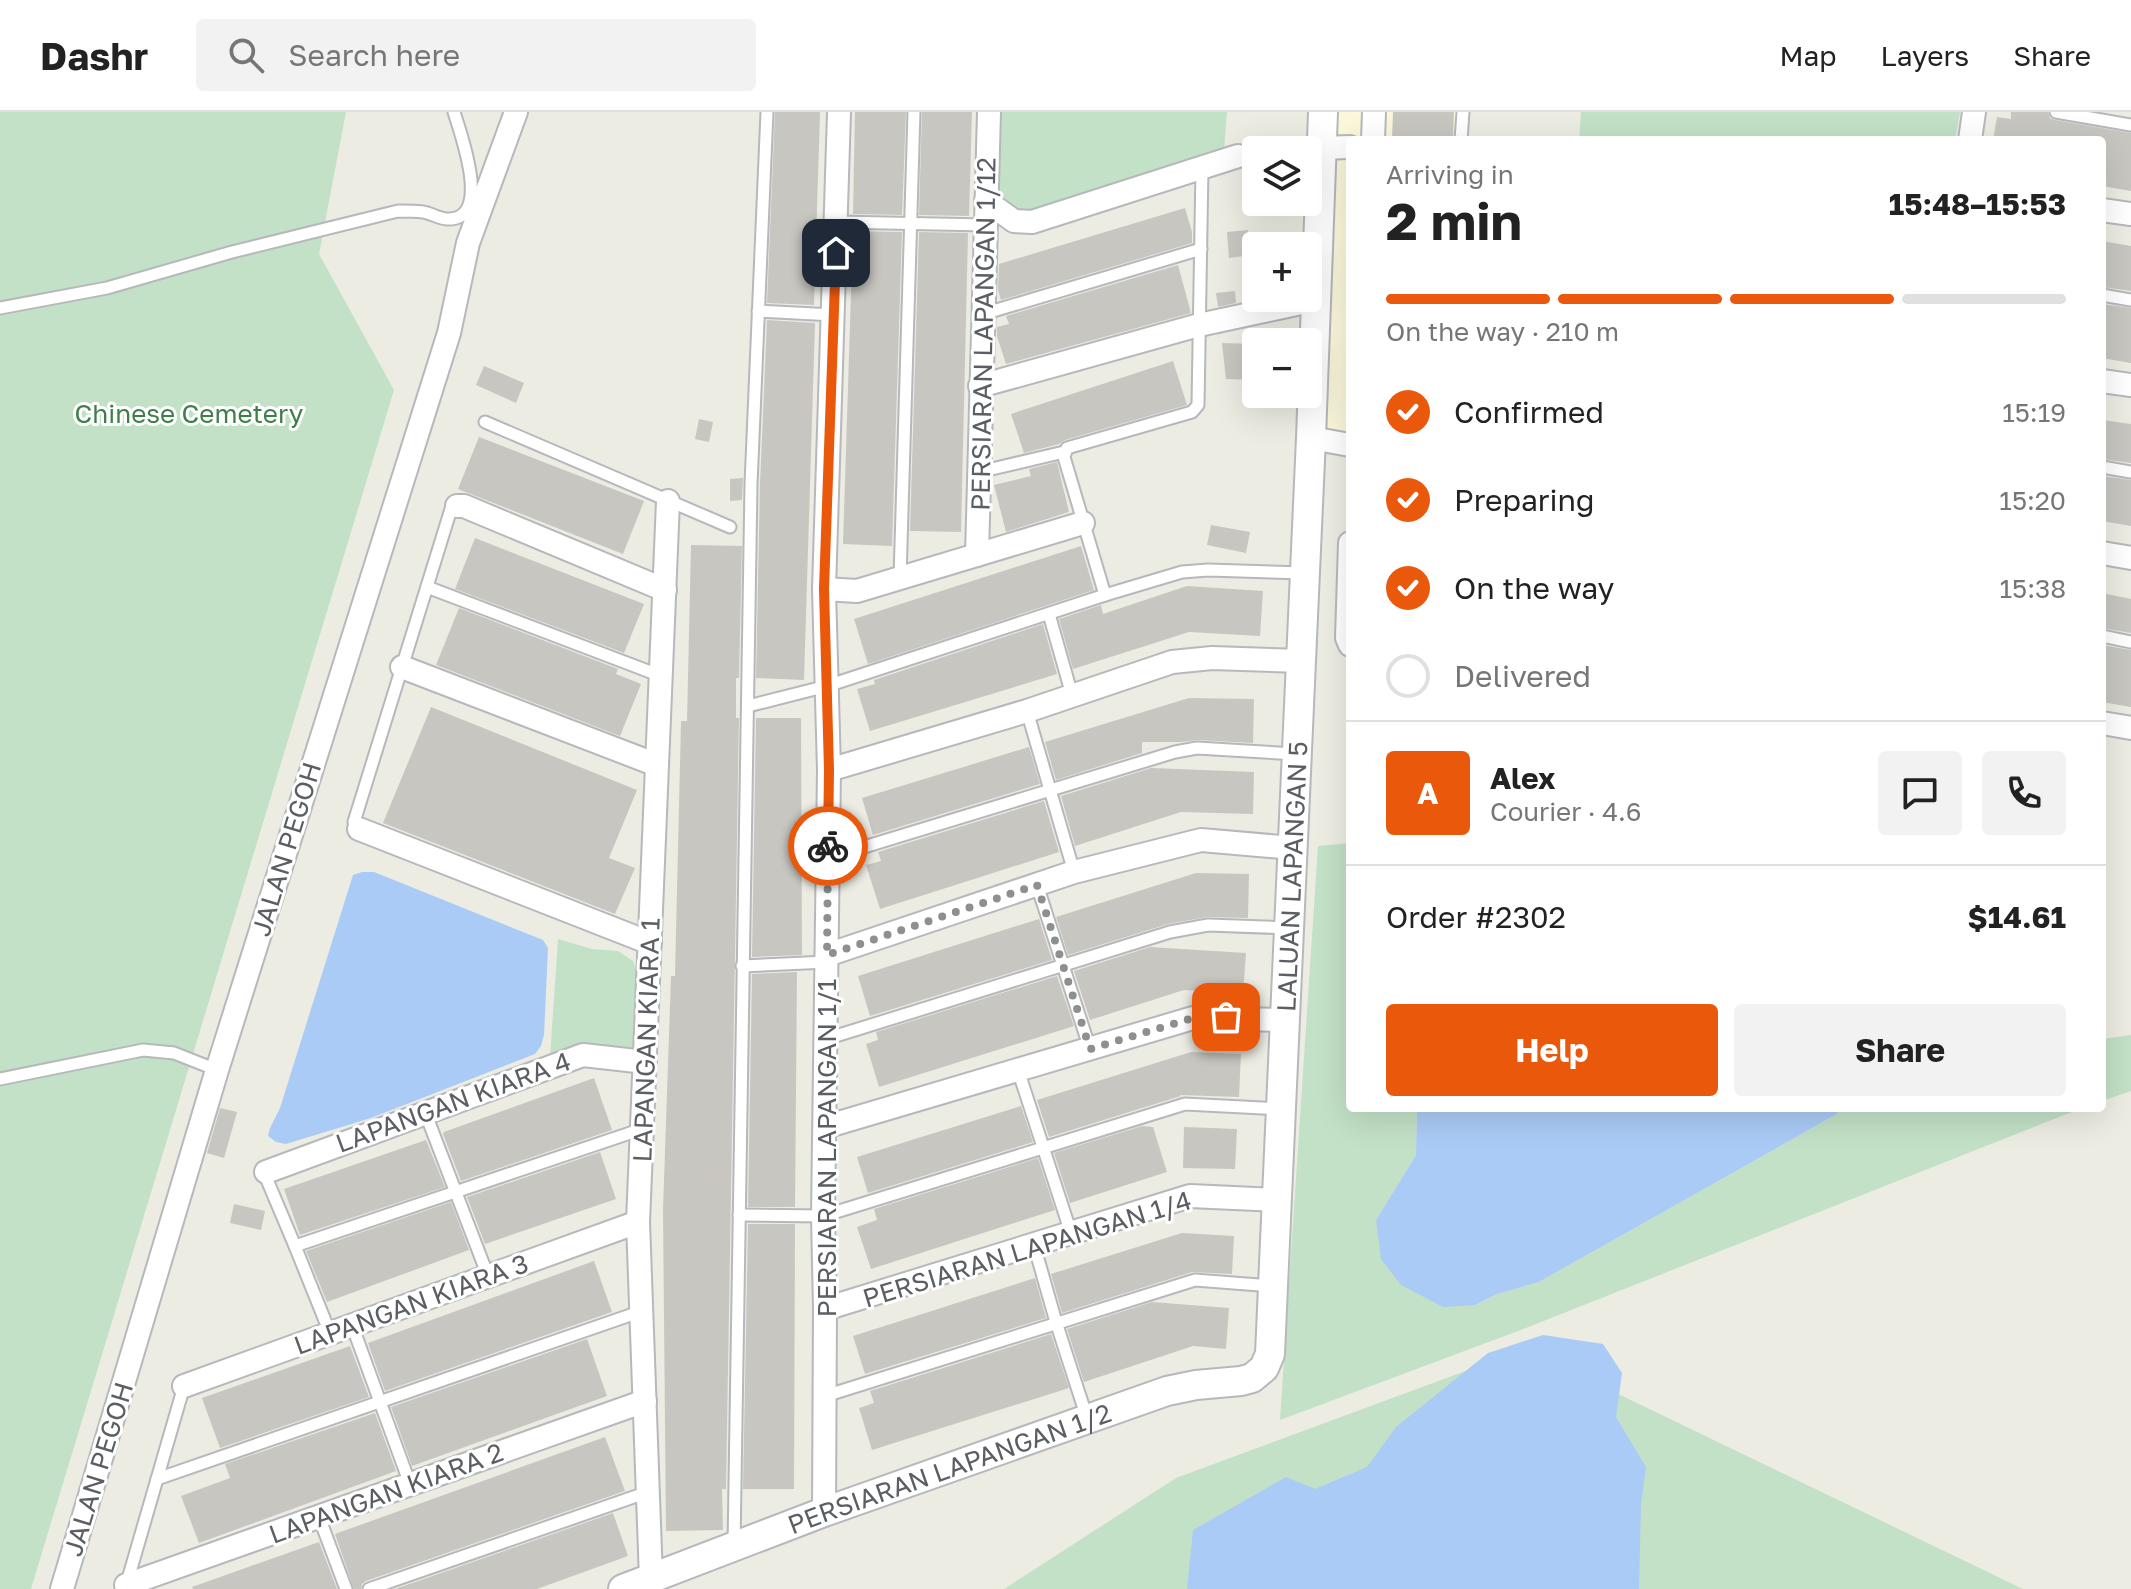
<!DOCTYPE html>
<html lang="en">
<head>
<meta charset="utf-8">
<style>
  :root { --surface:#fff; --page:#f2f2f2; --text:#222; --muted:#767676; --line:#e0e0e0; --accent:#ea580c }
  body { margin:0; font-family:"Golos Text",sans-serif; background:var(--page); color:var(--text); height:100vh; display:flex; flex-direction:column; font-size:30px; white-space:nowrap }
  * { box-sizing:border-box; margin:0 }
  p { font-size:26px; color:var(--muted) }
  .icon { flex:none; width:44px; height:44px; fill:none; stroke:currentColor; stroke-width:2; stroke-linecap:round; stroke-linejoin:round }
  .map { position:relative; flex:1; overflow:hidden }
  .details { position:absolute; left:1346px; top:24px; width:760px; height:976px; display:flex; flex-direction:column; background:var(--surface); border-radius:8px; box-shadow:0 8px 32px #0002 }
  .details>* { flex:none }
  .fabs { position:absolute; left:1242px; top:24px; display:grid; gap:16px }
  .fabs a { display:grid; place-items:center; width:80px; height:80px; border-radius:8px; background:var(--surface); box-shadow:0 8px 32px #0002; font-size:40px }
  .pin { position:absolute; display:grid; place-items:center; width:68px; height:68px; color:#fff; margin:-34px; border-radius:16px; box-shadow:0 4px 12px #0006 }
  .courier { position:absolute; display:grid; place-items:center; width:80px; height:80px; margin:-40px; border:6px solid #ea580c; border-radius:50%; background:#fff; color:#222; box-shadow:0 2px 10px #0007 }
  .head em { font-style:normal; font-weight:700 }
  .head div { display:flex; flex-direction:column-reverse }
  .head { display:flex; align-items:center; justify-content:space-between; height:136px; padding:0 40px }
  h1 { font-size:52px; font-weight:700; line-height:60px }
  .bar { display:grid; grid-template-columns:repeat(4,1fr); gap:12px 8px; align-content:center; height:96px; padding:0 40px }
  .bar i { height:10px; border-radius:6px; background:var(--line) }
  .bar .selected { background:var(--accent) }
  .bar p { grid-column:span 4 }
  .line { display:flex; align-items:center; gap:20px; padding:0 40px; border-top:2px solid var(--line) }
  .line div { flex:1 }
  .round { display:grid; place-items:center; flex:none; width:84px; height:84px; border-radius:8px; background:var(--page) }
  ol { padding:0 40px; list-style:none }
  li { display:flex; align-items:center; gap:24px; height:88px }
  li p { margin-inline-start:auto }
  li .icon { padding:8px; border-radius:50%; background:var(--accent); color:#fff; stroke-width:4 }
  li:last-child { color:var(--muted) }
  li i { width:44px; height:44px; border:4px solid var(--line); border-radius:50% }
  .primary-button { display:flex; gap:16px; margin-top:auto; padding:16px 40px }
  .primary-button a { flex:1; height:92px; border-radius:8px; background:var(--accent); color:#fff; font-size:32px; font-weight:700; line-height:92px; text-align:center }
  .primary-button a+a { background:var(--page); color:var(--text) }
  header { display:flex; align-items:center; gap:48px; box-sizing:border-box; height:112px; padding:0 40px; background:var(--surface); border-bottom:2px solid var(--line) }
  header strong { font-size:38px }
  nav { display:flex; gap:44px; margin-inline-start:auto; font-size:28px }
  .search { width:560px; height:72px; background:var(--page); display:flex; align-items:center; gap:20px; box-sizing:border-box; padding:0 28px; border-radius:8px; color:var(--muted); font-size:30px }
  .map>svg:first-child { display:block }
</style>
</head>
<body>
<header>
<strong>Dashr</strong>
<div class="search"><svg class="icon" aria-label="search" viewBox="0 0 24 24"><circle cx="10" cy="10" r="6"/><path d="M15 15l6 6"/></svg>Search here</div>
<nav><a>Map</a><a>Layers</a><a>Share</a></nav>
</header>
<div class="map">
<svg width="2131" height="1477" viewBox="0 0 2131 1477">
  <rect width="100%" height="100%" fill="#ecece3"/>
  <polygon fill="#faf7db" points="1321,0 1463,0 1462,28 1350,28 1350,332 1314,327"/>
  <g fill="#c2e1c6">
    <polygon points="0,0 346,0 319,142 394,278 31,1477 0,1477"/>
    <polygon points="999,0 1227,0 1224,38 1037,100 1008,95 996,78"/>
    <polygon points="1581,0 1960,0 1955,28 1579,28"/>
    <polygon points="1350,731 1350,996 1417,996 1416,1043 1376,1108 1475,1193 1497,1182 1539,1170 1837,1002 1837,996 2082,996 1518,1219 1280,1308 1318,734"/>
    <polygon points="558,827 592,837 618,839 633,849 638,864 638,939 550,946"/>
    <polygon points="2131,923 2131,979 2102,989 2102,927"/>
    <polygon points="1525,1237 2023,1477 1004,1477 1176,1366"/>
  </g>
  <g fill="#aacbf6">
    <polygon points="362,760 374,760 543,828 548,836 544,923 541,934 535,942 371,1006 286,1032 276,1030 268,1024 270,1016 280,996 353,763"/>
    <polygon points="1417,996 1837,996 1837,1002 1539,1170 1497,1182 1475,1193 1443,1195 1401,1173 1381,1147 1376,1108 1416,1043"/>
    <polygon points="1543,1223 1603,1232 1622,1261 1616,1305 1646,1355 1641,1392 1639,1477 1187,1477 1193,1418 1286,1365 1315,1377 1367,1355 1396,1315 1488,1241"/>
  </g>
  <g fill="#c8c6c0">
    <polygon points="775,0 820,0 814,193 767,191"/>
    <polygon points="855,0 906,0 902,103 853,102"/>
    <polygon points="922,0 972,0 969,104 919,103"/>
    <polygon points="1393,0 1454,0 1453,28 1392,28"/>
    <polygon points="2011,0 2048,0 2050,6 2055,8 2131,21 2131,79 2102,74 2102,28 1993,28 1997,5 2011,7"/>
    <polygon points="1185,96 1192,120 1192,131 1001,188 998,178 999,152"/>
    <polygon points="1248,118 1251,143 1229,146 1227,120"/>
    <polygon points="853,119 902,120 892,434 843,432"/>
    <polygon points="919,120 968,121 961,420 910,419"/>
    <polygon points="2102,129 2131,134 2131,179 2102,175"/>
    <polygon points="1178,153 1191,201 1006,252 997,224 997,215 1009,212 1006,204"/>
    <polygon points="1235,179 1236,191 1218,195 1216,181"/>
    <polygon points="2102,192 2131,196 2131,251 2102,246"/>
    <polygon points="767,208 815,211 804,568 756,566 760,372"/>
    <polygon points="1222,231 1256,232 1256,268 1226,267"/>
    <polygon points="1173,249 1187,293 1065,328 1059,332 1024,341 1011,302"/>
    <polygon points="484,254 524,271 516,291 476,273"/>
    <polygon points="699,307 713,310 709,330 695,327"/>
    <polygon points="2102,308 2131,312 2131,351 2102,347"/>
    <polygon points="479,325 644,389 623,442 458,377"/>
    <polygon points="1057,350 1069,400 1006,420 994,373 1031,364 1029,357"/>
    <polygon points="2102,364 2131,368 2131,414 2102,409"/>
    <polygon points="743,366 742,388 730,389 730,367"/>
    <polygon points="1211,413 1250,420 1246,441 1207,433"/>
    <polygon points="475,426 644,492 624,541 455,477"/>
    <polygon points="691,433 742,434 739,566 736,566 736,606 739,606 726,1377 722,1377 723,1418 666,1419 663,1098 671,864 675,864 681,609 687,609"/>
    <polygon points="1081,434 1094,478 868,552 854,507"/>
    <polygon points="1187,474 1263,479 1260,524 1189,520 1073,557 1059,507 1101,493 1103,502"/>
    <polygon points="2102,481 2131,487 2131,521 2102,516"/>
    <polygon points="459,496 618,557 616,562 641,572 620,624 436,553"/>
    <polygon points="1043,512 1057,562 870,619 857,577 875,572 874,568"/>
    <polygon points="2102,533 2131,538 2131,595 2102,590"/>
    <polygon points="1189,586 1254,587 1253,631 1198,628 1181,630 1142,630 1142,641 1056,668 1045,630"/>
    <polygon points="431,595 637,678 609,746 635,756 615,802 383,711"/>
    <polygon points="756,606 801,606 802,843 752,845"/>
    <polygon points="1029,635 1040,672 873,723 862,686"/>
    <polygon points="1151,656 1254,660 1253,702 1181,700 1075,734 1061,684"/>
    <polygon points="1044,689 1059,740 880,797 866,753 881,749 878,740"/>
    <polygon points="1196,761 1249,762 1248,806 1207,805 1168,812 1068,843 1056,805"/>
    <polygon points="1039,807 1052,848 870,904 858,864"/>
    <polygon points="1150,835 1246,841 1243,882 1184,878 1090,908 1074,859"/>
    <polygon points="797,860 795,1095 748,1095 752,862"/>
    <polygon points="1057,864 1074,914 879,975 866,932 878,928 876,920"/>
    <polygon points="1191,940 1241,942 1239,985 1180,983 1181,984 1049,1025 1037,988"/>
    <polygon points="594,966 612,1018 461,1069 443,1022 444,1020"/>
    <polygon points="1021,994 1033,1030 868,1081 857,1045"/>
    <polygon points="220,996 237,1000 224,1046 207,1041"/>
    <polygon points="1142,1014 1153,1015 1167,1060 1070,1091 1054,1041"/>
    <polygon points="1184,1015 1237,1017 1235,1057 1183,1056"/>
    <polygon points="426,1028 445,1075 300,1123 284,1077"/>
    <polygon points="600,1040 616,1087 485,1132 467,1085"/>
    <polygon points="1038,1046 1055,1098 871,1157 857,1115 877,1108 874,1097"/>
    <polygon points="451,1090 469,1138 327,1190 306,1139"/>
    <polygon points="234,1092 265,1099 261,1118 230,1111"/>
    <polygon points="748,1112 795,1112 794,1377 743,1377"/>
    <polygon points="1182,1121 1234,1124 1232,1162 1192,1160 1062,1201 1051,1162"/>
    <polygon points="594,1149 612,1200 385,1279 368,1231"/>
    <polygon points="1035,1166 1046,1206 865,1262 853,1224"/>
    <polygon points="1152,1190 1229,1196 1226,1237 1193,1234 1084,1270 1067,1217"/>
    <polygon points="1051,1222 1069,1276 872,1338 859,1296 874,1291 870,1279"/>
    <polygon points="587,1227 607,1284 412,1354 391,1295"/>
    <polygon points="350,1234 369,1285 220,1336 202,1286"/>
    <polygon points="375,1301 396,1359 199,1431 181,1384 230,1366 225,1352"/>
    <polygon points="605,1325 625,1379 366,1469 362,1472 361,1477 354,1477 335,1422"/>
    <polygon points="613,1401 628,1444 537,1477 395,1477"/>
    <polygon points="319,1430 337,1477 193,1477 192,1475"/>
  </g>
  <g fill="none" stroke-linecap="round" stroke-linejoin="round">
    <g stroke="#b6b8bc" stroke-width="15">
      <g id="service">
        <polyline points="2056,0 2131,13"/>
        <polyline points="1461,28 1463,0"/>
        <polyline points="837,110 986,113"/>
        <polyline points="2102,183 2131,188"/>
        <path d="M0 196 107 176 232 140 398 99C406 99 415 99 423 100 431 101 439 107 447 107 493 109 461 23 454 0"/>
        <polyline points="758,199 834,203"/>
        <polyline points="983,202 1201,137"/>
        <polyline points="485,310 730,415"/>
        <polyline points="2102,355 2131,360"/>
        <polyline points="979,360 1064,340"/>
        <polyline points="900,466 914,0"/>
        <polyline points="427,475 661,564"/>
        <polyline points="1105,483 1064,345 1067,336 1192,300 1198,293 1202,55"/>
        <polyline points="1049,502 1072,583"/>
        <polyline points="2102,524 2131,530"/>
        <polyline points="748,594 827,574 1105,483 1182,460 1208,458 1304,461"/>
        <polyline points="1027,599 1074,760"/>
        <polyline points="359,717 354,710 451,397 457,394"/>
        <polyline points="828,746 1175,640 1197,636 1295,642"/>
        <polyline points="1037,773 1090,937"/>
        <polyline points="742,854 827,850"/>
        <polyline points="826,927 1170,820 1208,813 1289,816"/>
        <polyline points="1018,958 1071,1121"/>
        <polyline points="0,967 143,938 174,941 217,958"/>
        <polyline points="425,1000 488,1164"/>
        <polyline points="266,1060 265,1063 295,1134 330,1221"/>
        <polyline points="739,1103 823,1104 1185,992 1281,997"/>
        <polyline points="1034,1133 1056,1210 1087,1306"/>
        <polyline points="295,1134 642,1017"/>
        <polyline points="352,1213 410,1372"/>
        <polyline points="825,1284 1195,1168 1273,1174"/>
        <polyline points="157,1367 642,1199"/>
        <polyline points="319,1405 346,1477"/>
        <polyline points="734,1434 751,372 767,0"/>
        <polyline points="126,1474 184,1274"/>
        <polyline points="369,1477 648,1380"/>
      </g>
    </g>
    <g stroke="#b6b8bc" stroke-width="26">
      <g id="minor">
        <polyline points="1373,28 1374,0"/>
        <polyline points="1970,28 1974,0"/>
        <polyline points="1321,36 1350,35"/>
        <polyline points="986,89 1014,109 1032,110 1238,44"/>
        <polyline points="2102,98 2131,102"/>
        <polyline points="2102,269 2131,273"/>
        <polyline points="980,274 1199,213 1315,188"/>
        <polyline points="1311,326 1350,333"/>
        <polyline points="457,394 464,394 665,478"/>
        <polyline points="1350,431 1347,526 1350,533"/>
        <polyline points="2102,441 2131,446"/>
        <polyline points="977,443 989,0"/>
        <polyline points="824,477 857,479 1083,411"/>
        <polyline points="402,555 657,653"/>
        <polyline points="2102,611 2131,616"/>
        <polyline points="829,658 1027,599 1172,550 1212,546 1301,549"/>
        <polyline points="359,717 650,831"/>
        <polyline points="827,843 1074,760 1201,728 1293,736"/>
        <polyline points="825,1015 1193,906 1285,908"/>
        <polyline points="266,1060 583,943 645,950"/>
        <polyline points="825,1197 1190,1084 1277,1088"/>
        <polyline points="184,1274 638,1110"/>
        <polyline points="824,1400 825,1197 823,1104 829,658 824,477 839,0"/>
        <polyline points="651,1467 638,1110 668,389"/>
        <polyline points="126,1473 645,1289"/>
        <polyline points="62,1477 217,958 449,221 468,131 516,0"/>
      </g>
    </g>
    <g stroke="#b6b8bc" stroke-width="32">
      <g id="tertiary">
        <path id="s1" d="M623 1477 824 1400 1167 1279 1196 1273 1241 1269 1252 1266 1264 1256 1270 1242 1273 1174 1311 326 1323 0"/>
      </g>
    </g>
    <use href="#service" stroke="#fff" stroke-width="11"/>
    <use href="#minor" stroke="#fff" stroke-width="22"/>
    <use href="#tertiary" stroke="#fff" stroke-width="28"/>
  </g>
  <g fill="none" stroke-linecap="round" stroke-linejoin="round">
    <polyline stroke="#8e908f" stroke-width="8" stroke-dasharray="0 14.4" points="828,734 827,843 1037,773 1090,937 1193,906 1226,905"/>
    <polyline stroke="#ea580c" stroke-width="10" points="828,734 829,658 824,477 836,141"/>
  </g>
  <g text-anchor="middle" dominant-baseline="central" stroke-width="6" stroke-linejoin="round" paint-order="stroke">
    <g font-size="26" fill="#5b5e62" stroke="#fff">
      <text transform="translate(983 222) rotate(-89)">PERSIARAN LAPANGAN 1/12</text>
      <text transform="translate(286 737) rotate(-73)">JALAN PEGOH</text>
      <text stroke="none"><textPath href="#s1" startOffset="1174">LALUAN LAPANGAN 5</textPath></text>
      <text transform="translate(646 928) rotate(-88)">LAPANGAN KIARA 1</text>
      <text transform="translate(453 990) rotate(-20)">LAPANGAN KIARA 4</text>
      <text transform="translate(826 1036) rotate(-90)">PERSIARAN LAPANGAN 1/1</text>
      <text transform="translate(1027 1137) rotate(-17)">PERSIARAN LAPANGAN 1/4</text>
      <text transform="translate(411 1192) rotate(-20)">LAPANGAN KIARA 3</text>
      <text stroke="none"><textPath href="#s1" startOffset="348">PERSIARAN LAPANGAN 1/2</textPath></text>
      <text transform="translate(98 1357) rotate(-73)">JALAN PEGOH</text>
      <text transform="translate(386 1381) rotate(-20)">LAPANGAN KIARA 2</text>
    </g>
    <g font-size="26" fill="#3e7f49" stroke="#fff">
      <text x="189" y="301">Chinese Cemetery</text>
    </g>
  </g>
</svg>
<div class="fabs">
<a><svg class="icon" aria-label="layers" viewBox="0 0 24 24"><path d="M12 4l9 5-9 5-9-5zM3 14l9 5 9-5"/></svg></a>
<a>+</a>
<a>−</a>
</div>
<div class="pin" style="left:1226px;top:905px;background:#ea580c"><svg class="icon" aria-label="bag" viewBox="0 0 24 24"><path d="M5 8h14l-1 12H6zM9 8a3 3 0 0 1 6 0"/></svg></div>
<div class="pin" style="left:836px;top:141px;background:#1f2937"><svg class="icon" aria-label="home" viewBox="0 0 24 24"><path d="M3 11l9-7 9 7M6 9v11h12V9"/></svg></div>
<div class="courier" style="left:828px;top:734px"><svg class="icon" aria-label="bike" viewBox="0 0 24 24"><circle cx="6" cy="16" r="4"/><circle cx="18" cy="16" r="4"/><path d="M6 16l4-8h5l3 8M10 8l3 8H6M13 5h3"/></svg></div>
<section class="details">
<div class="head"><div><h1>2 min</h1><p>Arriving in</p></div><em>15:48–15:53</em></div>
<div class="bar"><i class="selected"></i><i class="selected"></i><i class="selected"></i><i></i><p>On the way · 210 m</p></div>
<ol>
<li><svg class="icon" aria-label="check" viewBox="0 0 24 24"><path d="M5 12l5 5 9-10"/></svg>Confirmed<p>15:19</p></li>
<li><svg class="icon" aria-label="check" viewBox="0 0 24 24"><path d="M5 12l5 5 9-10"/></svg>Preparing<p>15:20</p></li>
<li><svg class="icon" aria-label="check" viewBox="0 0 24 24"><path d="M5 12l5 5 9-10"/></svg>On the way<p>15:38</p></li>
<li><i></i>Delivered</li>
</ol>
<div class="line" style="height:144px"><b class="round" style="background:var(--accent);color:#fff">A</b><div><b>Alex</b><p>Courier · 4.6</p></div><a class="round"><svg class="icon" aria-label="chat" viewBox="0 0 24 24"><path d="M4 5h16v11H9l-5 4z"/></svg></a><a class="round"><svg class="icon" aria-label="phone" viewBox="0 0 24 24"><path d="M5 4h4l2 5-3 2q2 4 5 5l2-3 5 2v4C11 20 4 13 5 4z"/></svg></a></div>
<div class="line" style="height:104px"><div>Order #2302</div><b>$14.61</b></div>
<div class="primary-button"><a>Help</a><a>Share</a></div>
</section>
</div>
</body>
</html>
